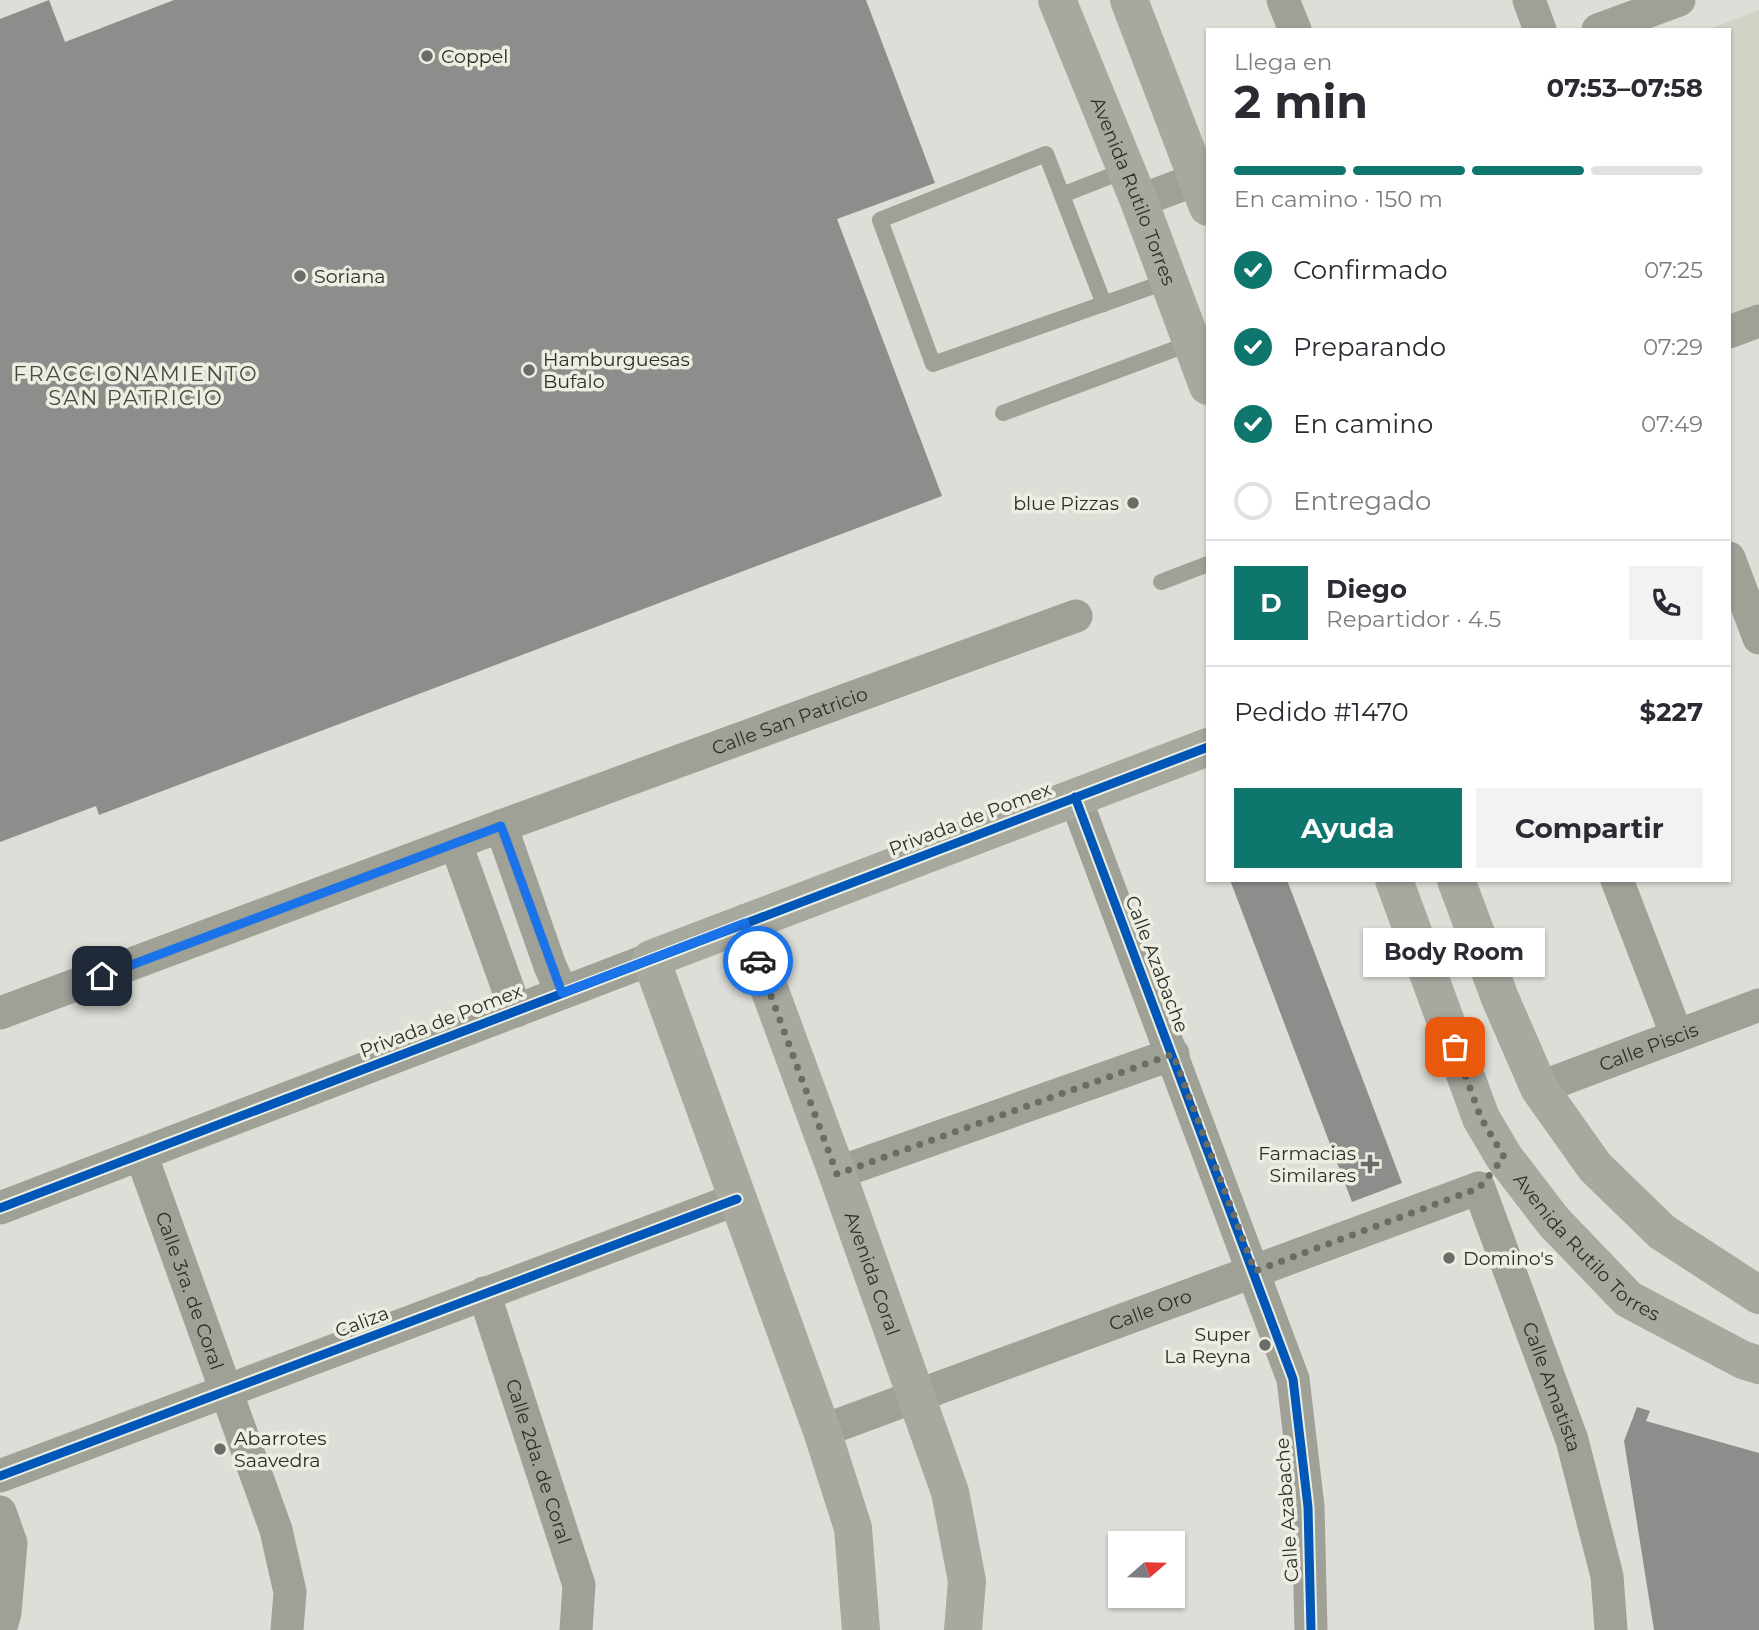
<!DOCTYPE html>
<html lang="es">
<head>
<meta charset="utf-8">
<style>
  :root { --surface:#fff; --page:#f2f2f3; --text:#2b2b33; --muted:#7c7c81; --line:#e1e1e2; --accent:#0f766e }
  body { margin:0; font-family:Montserrat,sans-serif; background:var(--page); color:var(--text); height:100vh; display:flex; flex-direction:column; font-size:26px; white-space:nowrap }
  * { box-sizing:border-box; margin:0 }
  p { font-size:23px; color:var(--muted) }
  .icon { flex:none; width:38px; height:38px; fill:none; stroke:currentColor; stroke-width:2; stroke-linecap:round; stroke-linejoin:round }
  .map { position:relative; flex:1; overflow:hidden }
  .details { position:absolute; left:1206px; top:28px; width:525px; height:854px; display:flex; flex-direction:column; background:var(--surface); border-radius:0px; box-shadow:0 2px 5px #0004 }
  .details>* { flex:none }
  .needle { width:46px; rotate:70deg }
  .buttons { position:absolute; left:1108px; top:1531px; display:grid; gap:14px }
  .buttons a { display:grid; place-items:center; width:77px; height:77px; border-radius:0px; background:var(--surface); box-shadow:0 2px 5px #0004; font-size:35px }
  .pin { position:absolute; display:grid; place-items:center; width:60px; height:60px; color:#fff; margin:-30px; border-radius:14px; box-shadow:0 4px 10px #0006 }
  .courier { position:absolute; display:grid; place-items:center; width:70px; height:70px; margin:-35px; border:5px solid #1a73e8; border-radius:50%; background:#fff; color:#222; box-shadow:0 2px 9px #0007 }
  .bubble { position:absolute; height:49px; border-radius:0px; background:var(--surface); box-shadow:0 2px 5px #0004; font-size:23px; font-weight:700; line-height:49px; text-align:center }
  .overview em { font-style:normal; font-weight:700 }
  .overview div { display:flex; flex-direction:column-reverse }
  .overview { display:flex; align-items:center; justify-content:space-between; height:119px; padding:0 28px }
  h1 { font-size:46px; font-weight:700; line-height:52px }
  .bar { display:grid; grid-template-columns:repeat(4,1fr); gap:10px 7px; align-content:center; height:84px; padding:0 28px }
  .bar i { height:9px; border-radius:5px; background:var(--line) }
  .bar .active { background:var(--accent) }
  .bar p { grid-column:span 4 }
  .line { display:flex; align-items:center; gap:18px; padding:0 28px; border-top:2px solid var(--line) }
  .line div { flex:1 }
  .round { display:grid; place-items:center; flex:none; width:74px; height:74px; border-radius:0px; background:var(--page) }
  ol { padding:0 28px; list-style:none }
  li { display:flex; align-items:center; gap:21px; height:77px }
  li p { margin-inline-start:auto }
  li .icon { padding:7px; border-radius:50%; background:var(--accent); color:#fff; stroke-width:4 }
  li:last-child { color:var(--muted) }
  li i { width:38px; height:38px; border:4px solid var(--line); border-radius:50% }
  .action { display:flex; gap:14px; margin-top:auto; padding:14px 28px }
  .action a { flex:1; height:80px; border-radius:0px; background:var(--accent); color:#fff; font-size:28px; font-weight:700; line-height:80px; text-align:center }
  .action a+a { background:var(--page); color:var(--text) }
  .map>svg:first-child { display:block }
</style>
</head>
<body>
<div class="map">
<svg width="1759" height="1630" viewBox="0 0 1759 1630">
  <rect width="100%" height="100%" fill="#ddded7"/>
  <polygon fill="#d1d3c6" points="1759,10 1759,308 1729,319 1729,30 1707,30"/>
  <g fill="#8d8d8c">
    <polygon points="49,0 65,42 174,0 866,0 935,183 837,219 942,496 99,815 96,806 0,842 0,19"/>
    <polygon points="1230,880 1287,880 1402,1183 1352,1202"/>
    <polygon points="1637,1407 1650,1411 1646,1421 1759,1453 1759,1630 1654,1630 1624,1441"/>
  </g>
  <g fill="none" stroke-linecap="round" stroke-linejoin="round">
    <g stroke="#9fa096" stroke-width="16">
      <polyline points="1062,195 1126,170"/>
      <polyline points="1104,304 1046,154 880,220 933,364 1168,281"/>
      <polyline points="1003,413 1191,343"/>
      <polyline points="1161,582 1208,564"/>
    </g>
    <g stroke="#9fa096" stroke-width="33">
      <polyline points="1283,0 1295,30"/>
      <polyline points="1529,0 1540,30"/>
      <polyline points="1598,30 1679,0"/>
      <polyline points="1139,201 1208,175"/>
      <polyline points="1729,332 1759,321"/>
      <polyline points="1729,558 1759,638"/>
      <polyline points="1075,797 1293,1379 1308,1507 1311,1630"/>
      <polyline points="501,826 550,966 562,993"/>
      <polyline points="456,844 516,1011"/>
      <polyline points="1617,880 1677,1036"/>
      <path id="s1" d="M0 1013 501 826 1076 616"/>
      <path id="s2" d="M1539 1088 1759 1005"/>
      <path id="s3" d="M141 1154 276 1530 290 1592 287 1630"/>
      <polyline points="837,1173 1173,1054"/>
      <path id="s4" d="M1479 1188 1572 1440 1607 1576 1611 1630"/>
      <polyline points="0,1208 651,959"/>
      <path id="s5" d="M484 1293 579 1585 576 1630"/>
      <path id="s6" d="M822 1431 1479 1188"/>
      <polyline points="0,1476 737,1199"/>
      <polyline points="0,1512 11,1543 5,1613 0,1630"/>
    </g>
    <g stroke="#a7a89e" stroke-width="38">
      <path id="s7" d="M1057 0 1139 201 1208 386"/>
      <polyline points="1129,0 1208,207"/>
      <path id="s8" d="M1394 880 1481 1118 1504 1157 1554 1222 1628 1299 1743 1360 1759 1365"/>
      <polyline points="1456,880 1500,998 1539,1088 1595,1167 1662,1232 1759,1295"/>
      <path id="s9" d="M745 923 837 1173 950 1492 967 1581 963 1630"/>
      <polyline points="861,1630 853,1528 822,1431 651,959 1208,747"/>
    </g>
    <g stroke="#eceee1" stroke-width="13">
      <g id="cycleway">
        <polyline points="1075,797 1293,1379 1308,1507 1311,1630"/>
        <polyline points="0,1208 1208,747"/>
        <polyline points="0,1476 737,1199"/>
      </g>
    </g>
    <use href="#cycleway" stroke="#0057b8" stroke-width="9"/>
  </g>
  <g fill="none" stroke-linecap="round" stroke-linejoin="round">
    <polyline stroke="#6b6c67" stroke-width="7" stroke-dasharray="0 12.6" points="758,961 837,1174 1173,1054 1255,1271 1479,1188 1504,1157 1481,1118 1455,1047"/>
    <polyline stroke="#1a73e8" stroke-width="9" points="102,976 501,826 562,993 745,923 758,961"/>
  </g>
  <g fill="#6b6c67" stroke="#eceee1" stroke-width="2.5">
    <circle cx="427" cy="56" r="7"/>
    <circle cx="300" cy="276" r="7"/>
    <circle cx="529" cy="370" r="7"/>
    <circle cx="1133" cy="503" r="7"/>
    <path d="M1366.5 1153.5h7v7h7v7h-7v7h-7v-7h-7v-7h7z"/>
    <circle cx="1449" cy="1258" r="7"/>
    <circle cx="1265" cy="1345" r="7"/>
    <circle cx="220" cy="1449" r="7"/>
  </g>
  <g text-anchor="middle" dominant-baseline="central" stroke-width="7" stroke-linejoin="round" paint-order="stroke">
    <g font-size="19" fill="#2e2f2a" stroke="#eceee1" text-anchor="start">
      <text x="441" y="56">Coppel</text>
      <text x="314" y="276">Soriana</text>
      <text x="543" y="359">Hamburguesas<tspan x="543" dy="22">Bufalo</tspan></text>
      <text x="1119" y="503" text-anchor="end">blue Pizzas</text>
      <text x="1356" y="1153" text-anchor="end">Farmacias<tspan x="1356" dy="22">Similares</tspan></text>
      <text x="1463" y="1258">Domino's</text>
      <text x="1251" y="1334" text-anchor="end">Super<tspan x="1251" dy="22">La Reyna</tspan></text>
      <text x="234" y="1438">Abarrotes<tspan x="234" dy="22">Saavedra</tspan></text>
    </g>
    <g font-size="19" fill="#2e2f2a" stroke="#eceee1">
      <text stroke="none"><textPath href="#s7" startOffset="206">Avenida Rutilo Torres</textPath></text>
      <text stroke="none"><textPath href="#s1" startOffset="842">Calle San Patricio</textPath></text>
      <text transform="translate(970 819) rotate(-21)">Privada de Pomex</text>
      <text transform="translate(1157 964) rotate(69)">Calle Azabache</text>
      <text transform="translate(441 1021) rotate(-21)">Privada de Pomex</text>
      <text stroke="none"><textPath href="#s2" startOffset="117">Calle Piscis</textPath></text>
      <text stroke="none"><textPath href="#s8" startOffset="422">Avenida Rutilo Torres</textPath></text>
      <text stroke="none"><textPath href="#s9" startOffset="373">Avenida Coral</textPath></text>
      <text stroke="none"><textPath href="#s3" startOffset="145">Calle 3ra. de Coral</textPath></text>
      <text stroke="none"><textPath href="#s6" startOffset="350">Calle Oro</textPath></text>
      <text transform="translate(362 1322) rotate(-21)">Caliza</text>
      <text stroke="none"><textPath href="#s4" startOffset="212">Calle Amatista</textPath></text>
      <text stroke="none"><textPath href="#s5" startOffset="177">Calle 2da. de Coral</textPath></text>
      <text transform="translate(1287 1510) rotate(-94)">Calle Azabache</text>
    </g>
    <g font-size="21" letter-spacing="2" fill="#494a40" stroke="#eceee1">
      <text x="136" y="373">FRACCIONAMIENTO<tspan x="136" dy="24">SAN PATRICIO</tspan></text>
    </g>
  </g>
</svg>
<div class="buttons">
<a><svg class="needle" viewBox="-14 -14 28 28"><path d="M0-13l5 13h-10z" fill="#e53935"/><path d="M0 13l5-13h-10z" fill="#7c7c81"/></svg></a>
</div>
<div class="pin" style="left:1455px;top:1047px;background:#ea580c"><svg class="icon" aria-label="bag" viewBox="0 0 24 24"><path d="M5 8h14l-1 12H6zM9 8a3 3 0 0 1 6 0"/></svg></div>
<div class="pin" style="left:102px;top:976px;background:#1f2937"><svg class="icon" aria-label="home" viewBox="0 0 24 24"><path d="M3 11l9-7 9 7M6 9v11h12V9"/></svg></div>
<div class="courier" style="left:758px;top:961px"><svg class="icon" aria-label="car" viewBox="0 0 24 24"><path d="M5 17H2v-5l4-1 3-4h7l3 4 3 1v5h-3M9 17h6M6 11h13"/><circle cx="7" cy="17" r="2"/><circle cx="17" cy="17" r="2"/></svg></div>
<div class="bubble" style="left:1363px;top:928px;width:182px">Body Room</div>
<section class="details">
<div class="overview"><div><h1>2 min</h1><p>Llega en</p></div><em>07:53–07:58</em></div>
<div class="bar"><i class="active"></i><i class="active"></i><i class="active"></i><i></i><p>En camino · 150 m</p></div>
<ol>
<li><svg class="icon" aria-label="check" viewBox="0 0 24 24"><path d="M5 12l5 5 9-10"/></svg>Confirmado<p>07:25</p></li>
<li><svg class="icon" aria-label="check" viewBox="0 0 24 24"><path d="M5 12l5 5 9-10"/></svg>Preparando<p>07:29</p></li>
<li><svg class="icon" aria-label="check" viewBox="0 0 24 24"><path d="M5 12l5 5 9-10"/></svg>En camino<p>07:49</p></li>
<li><i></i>Entregado</li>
</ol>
<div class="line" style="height:126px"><b class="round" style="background:var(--accent);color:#fff">D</b><div><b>Diego</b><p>Repartidor · 4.5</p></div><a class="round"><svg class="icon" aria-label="phone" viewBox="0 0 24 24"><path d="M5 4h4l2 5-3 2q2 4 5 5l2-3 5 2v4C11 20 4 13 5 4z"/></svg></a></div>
<div class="line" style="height:91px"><div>Pedido #1470</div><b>$227</b></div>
<div class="action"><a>Ayuda</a><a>Compartir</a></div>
</section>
</div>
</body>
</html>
